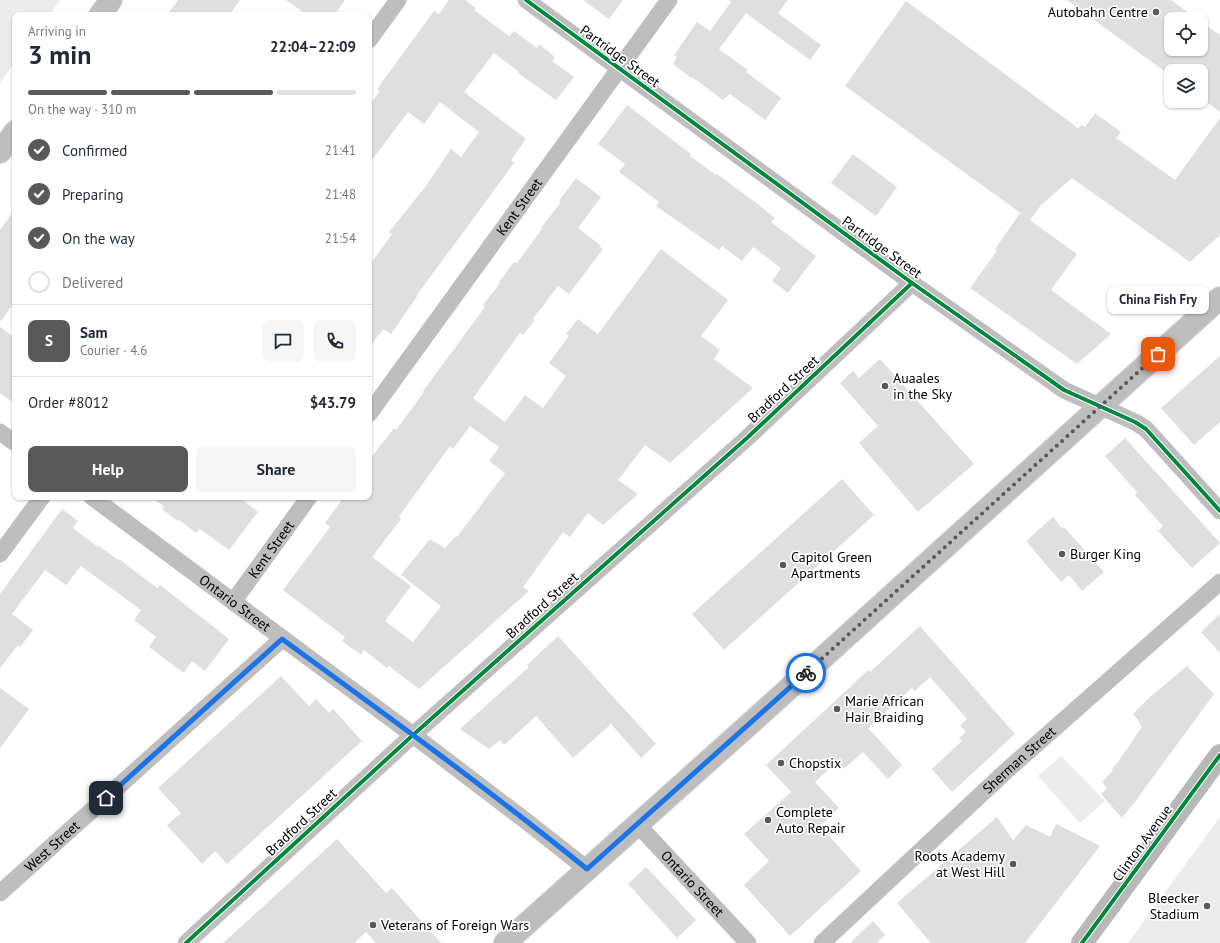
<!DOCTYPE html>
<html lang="en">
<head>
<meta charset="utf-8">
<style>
  :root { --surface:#fff; --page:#f6f6f7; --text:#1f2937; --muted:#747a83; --line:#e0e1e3; --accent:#595959 }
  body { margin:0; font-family:"PT Sans",sans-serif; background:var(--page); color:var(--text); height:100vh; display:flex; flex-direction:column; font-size:15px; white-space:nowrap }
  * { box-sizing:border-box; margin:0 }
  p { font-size:13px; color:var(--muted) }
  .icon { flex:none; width:22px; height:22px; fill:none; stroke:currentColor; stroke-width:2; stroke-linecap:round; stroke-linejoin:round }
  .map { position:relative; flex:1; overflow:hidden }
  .sheet { position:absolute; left:12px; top:12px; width:360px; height:488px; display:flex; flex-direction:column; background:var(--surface); border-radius:8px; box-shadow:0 1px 3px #0004 }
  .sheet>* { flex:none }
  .buttons { position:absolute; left:1164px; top:12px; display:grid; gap:8px }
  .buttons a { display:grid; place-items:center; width:44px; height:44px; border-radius:8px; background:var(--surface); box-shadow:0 1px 3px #0004; font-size:20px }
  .pin { position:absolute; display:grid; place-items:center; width:34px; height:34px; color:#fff; margin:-17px; border-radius:8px; box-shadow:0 2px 6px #0006 }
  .courier { position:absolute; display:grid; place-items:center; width:40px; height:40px; margin:-20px; border:3px solid #1a73e8; border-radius:50%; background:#fff; color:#222; box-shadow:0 1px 5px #0007 }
  .bubble { position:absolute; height:28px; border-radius:8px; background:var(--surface); box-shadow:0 1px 3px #0004; font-size:13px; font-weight:700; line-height:28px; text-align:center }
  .overview em { font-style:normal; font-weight:700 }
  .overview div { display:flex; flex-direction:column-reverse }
  .overview { display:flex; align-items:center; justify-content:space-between; height:68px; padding:0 16px }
  h1 { font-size:26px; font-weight:700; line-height:30px }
  .bar { display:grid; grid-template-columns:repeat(4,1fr); gap:6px 4px; align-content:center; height:48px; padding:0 16px }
  .bar i { height:5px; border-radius:3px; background:var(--line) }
  .bar .current { background:var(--accent) }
  .bar p { grid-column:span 4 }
  .line { display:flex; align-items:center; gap:10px; padding:0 16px; border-top:1px solid var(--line) }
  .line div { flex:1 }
  .round { display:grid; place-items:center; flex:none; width:42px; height:42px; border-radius:8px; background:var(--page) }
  ol { padding:0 16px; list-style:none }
  li { display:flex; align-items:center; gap:12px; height:44px }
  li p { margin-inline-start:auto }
  li .icon { padding:4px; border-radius:50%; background:var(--accent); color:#fff; stroke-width:4 }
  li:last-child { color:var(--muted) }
  li i { width:22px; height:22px; border:2px solid var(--line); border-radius:50% }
  .cta { display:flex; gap:8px; margin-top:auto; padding:8px 16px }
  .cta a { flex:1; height:46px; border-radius:8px; background:var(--accent); color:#fff; font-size:16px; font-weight:700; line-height:46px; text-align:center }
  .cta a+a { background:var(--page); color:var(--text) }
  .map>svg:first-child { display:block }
</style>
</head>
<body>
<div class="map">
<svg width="1220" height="943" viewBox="0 0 1220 943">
  <rect width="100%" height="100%" fill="#fff"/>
  <g fill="#ececec">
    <polygon points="0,0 60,0 49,15 15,15 15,62 0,83"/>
    <polygon points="1061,756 1105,801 1080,823 1038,776"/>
    <polygon points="1220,817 1220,943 1128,943"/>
  </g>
  <g fill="#dfdfdf" fill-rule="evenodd">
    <polygon points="178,0 240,0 229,15 167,15"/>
    <polygon points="286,0 345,0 334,15 307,15"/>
    <polygon points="449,0 465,0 476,8 474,10 509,36 514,31 537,48 539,44 555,57 552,61 574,77 556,100 518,73 519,72 494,53 464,92 526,139 511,160 514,163 417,295 418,295 391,334 383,329 369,348 369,266 392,234 389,232 426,186 451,149 461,157 479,132 440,102 424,124 408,112 369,164 369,106 380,91 377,89 434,11 439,14"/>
    <polygon points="583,0 623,0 609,19"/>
    <polygon points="729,0 788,0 778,13 821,45 810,60 746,13 729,36 719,49 748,70 746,72 781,98 765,120 730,94 723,100 692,77 691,78 673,64 677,57 674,55 697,22 710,31 731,2"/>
    <polygon points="1067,0 1171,0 1197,19 1171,19 1171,49 1201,49 1201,22 1220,35 1220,112 1201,98 1201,71 1164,71"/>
    <polygon points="906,1 1078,128 1082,125 1085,127 1095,113 1121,132 1116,138 1175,180 1220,118 1220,235 1190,262 1072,178 1041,205 1030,220 845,86"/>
    <polygon points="627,105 670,138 691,154 690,156 716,175 717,174 755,202 775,218 771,222 816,256 788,293 772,281 781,268 753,247 742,261 722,246 719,250 656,206 659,202 619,172 625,164 598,144"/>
    <polygon points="853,154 897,187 876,216 831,183"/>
    <path d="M576 178 601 197 578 228 600 245 599 246 603 249 569 294 558 286 533 319 535 320 523 335 520 333 473 398 505 422 525 395 543 408 566 376 549 363 569 336 566 334 578 319 598 334 661 249 728 300 701 336 720 350 714 359 753 388 670 463 645 445 618 480 638 494 603 525 588 513 570 537 563 532 523 587 529 591 419 689 389 666 387 668 364 650 361 655 342 641 345 637 283 590 330 527 325 523 344 497H369V460L394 428 396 430 424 392 423 391 485 307 483 305 500 283 499 282 514 262 517 263 542 229 541 228 561 202 559 201ZM470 426 499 447 489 461 505 473 457 537 456 536 445 548 430 539 401 575 441 606 413 642 385 621 411 586 372 557 401 519 399 517 400 515 450 446 453 449Z"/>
    <polygon points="15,209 15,302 0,322 0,230"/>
    <polygon points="1020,213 1077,254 1051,290 1111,334 1077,364 970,288 997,251 995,249"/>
    <polygon points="0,327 15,338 15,404 0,393"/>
    <polygon points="1220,356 1220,422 1194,445 1161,408"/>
    <polygon points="880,359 974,464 918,512 859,443 878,426 840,383 853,371 859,378"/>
    <polygon points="1125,438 1220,543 1192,568 1158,531 1163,526 1135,495 1137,492 1105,456"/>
    <polygon points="842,479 874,515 724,650 692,614"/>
    <polygon points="152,497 239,497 258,512 229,550 200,529 196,533 179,520 178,521 162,509 164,507"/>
    <polygon points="62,509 78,521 73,528 98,547 99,546 118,560 119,559 157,588 160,585 229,639 205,671 192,661 184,673 149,647 156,637 134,620 141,610 81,566 66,585 45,570 12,614 33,630 20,647 18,645 0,668 0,594"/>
    <polygon points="1053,517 1062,528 1064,527 1104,572 1082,591 1069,575 1061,582 1026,541"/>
    <polygon points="1220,614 1220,653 1201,632"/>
    <polygon points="920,626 1015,734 952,792 932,769 962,741 959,738 966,732 960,725 967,719 930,677 915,691 912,688 868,728 902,765 888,779 863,752 844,769 837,761 815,782 839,808 820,826 861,871 790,936 744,885 769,861 744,834 791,792 766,765 849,688 868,670 870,672"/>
    <polygon points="558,636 656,744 641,758 611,724 573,758 536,716 504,745 500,740 489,749 460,729 529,667 527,665"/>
    <polygon points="1187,666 1214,694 1134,803 1122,818 1101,794 1107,788 1102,782 1113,770 1112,769 1118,762 1142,727 1138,720 1133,714 1150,697"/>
    <polygon points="281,676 309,706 316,699 329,713 333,709 362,741 227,864 215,851 202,864 167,825 181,813 158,788"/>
    <polygon points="0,688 29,709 0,748"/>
    <polygon points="997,817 1013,840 1026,825 1050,837 1056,824 1100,846 1025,943 931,943 897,903"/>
    <polygon points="337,839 386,893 392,888 441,943 376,943 366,932 354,943 223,943"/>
    <polygon points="646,867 696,920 677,938 628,884"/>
    <polygon points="873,921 885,935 877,943 850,943"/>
  </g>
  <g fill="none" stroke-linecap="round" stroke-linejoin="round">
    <g stroke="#dbdbdb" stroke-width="24">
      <g id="primary">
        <polyline points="100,15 111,0"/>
        <polyline points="0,152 15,132"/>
        <polyline points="505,943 753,721 1220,298"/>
      </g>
    </g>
    <g stroke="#bebebe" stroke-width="17">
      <polyline points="526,0 912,283 1064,390 1135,422 1146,429 1220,511"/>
      <polyline points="369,40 398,0"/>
      <path id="s1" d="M369 414 669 0"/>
      <polyline points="0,432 15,443"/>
      <path id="s2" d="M92 497 413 735 526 821 587 869"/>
      <polyline points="0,554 42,497"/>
      <path id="s3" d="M233 602 309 497"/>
      <path id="s4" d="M638 825 748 943"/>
      <path id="s5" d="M0 893 282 639"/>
      <polyline points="186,943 413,735 747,438 912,283"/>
      <path id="s6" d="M822 943 1005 772 1220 582"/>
    </g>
    <polyline stroke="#b8b8b8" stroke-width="22" points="1082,943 1220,755"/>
    <use href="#primary" stroke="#bebebe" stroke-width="22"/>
    <g stroke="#fff" stroke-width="6">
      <g id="cycleway">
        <polyline points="526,0 912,283 1064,390 1135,422 1146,429 1220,511"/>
        <polyline points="186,943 413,735 747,438 912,283"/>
        <polyline points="1082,943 1220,755"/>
      </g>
    </g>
    <use href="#cycleway" stroke="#00873e" stroke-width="4"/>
  </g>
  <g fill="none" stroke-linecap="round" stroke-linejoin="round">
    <polyline stroke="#595959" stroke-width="4" stroke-dasharray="0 7.2" points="806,673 1158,354"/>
    <path stroke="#1a73e8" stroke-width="5" d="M106 798 282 639C385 714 488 789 587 869L806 673"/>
  </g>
  <g fill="#595959" stroke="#fff" stroke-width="1.5">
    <circle cx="1156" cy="12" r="4"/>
    <circle cx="885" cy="386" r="4"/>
    <circle cx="1062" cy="554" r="4"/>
    <circle cx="783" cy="565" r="4"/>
    <circle cx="837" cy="709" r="4"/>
    <circle cx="781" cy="763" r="4"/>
    <circle cx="768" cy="820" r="4"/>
    <circle cx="1013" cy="864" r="4"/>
    <circle cx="1207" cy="906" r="4"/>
    <circle cx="373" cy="925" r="4"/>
  </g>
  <g text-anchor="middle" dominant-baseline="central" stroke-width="3.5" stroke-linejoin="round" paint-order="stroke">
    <g font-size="14" fill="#000" stroke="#fff" text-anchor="start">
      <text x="1148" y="12" text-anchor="end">Autobahn Centre</text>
      <text x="893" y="378">Auaales<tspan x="893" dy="16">in the Sky</tspan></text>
      <text x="1070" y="554">Burger King</text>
      <text x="791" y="557">Capitol Green<tspan x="791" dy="16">Apartments</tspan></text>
      <text x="845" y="701">Marie African<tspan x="845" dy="16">Hair Braiding</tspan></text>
      <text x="789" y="763">Chopstix</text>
      <text x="776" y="812">Complete<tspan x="776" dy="16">Auto Repair</tspan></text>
      <text x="1005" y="856" text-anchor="end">Roots Academy<tspan x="1005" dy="16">at West Hill</tspan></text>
      <text x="1199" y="898" text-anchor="end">Bleecker<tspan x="1199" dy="16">Stadium</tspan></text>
      <text x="381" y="925">Veterans of Foreign Wars</text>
    </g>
    <g font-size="14" fill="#000" stroke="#fff">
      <text transform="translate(620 56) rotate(36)">Partridge Street</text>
      <text stroke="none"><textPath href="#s1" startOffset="256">Kent Street</textPath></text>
      <text transform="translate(882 247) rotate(36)">Partridge Street</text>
      <text transform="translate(783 389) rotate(-43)">Bradford Street</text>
      <text stroke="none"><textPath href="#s3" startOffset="65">Kent Street</textPath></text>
      <text stroke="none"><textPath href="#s2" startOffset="178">Ontario Street</textPath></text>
      <text transform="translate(542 605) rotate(-42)">Bradford Street</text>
      <text stroke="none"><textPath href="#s6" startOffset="269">Sherman Street</textPath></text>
      <text transform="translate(301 822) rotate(-43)">Bradford Street</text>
      <text transform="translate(1142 843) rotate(-54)">Clinton Avenue</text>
      <text stroke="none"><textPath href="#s5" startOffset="70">West Street</textPath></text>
      <text stroke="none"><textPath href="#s4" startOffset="80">Ontario Street</textPath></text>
    </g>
  </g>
</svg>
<div class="buttons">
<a><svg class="icon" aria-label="locate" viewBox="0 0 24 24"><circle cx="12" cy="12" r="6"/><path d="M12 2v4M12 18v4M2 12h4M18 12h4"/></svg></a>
<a><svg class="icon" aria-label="layers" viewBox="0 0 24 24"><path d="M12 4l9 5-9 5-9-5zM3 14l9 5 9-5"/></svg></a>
</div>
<div class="pin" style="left:1158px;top:354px;background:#ea580c"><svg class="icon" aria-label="bag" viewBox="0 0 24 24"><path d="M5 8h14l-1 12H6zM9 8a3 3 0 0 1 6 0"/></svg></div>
<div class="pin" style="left:106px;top:798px;background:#1f2937"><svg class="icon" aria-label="home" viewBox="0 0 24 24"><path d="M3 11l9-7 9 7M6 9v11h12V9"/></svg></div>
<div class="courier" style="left:806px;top:673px"><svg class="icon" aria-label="bike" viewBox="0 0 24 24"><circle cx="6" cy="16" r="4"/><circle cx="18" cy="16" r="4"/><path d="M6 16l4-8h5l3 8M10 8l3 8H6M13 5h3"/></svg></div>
<div class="bubble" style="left:1107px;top:286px;width:102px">China Fish Fry</div>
<section class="sheet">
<div class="overview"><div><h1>3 min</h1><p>Arriving in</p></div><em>22:04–22:09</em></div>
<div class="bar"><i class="current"></i><i class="current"></i><i class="current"></i><i></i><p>On the way · 310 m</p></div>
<ol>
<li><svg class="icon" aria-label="check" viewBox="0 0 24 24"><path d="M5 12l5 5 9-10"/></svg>Confirmed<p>21:41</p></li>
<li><svg class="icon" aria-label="check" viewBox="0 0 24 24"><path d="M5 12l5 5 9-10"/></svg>Preparing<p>21:48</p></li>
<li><svg class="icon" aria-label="check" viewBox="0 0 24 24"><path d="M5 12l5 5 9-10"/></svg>On the way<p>21:54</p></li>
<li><i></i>Delivered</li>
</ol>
<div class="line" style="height:72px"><b class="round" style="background:var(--accent);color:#fff">S</b><div><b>Sam</b><p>Courier · 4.6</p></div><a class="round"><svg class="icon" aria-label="chat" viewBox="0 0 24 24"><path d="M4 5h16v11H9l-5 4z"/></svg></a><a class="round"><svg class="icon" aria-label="phone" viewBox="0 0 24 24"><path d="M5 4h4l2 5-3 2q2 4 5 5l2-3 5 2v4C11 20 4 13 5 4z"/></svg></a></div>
<div class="line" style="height:52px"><div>Order #8012</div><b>$43.79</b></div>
<div class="cta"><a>Help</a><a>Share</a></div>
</section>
</div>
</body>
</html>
